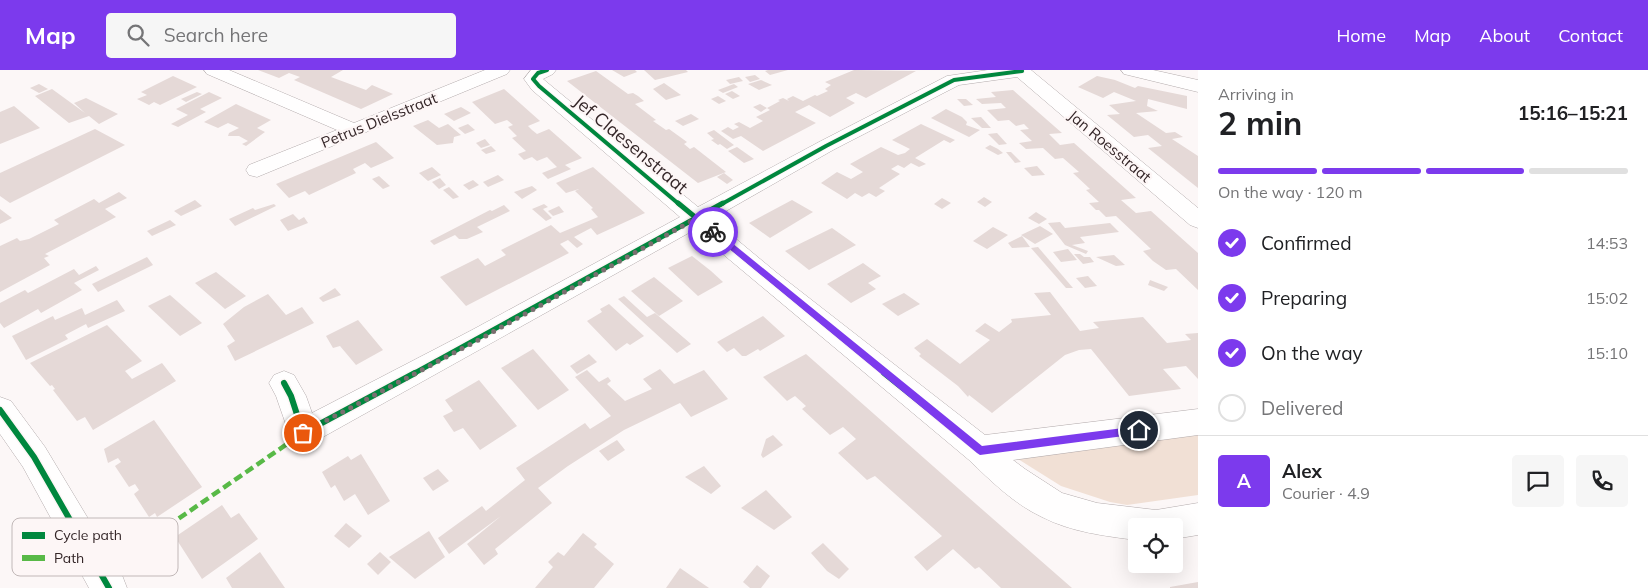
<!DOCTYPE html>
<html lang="en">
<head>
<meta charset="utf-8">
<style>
  :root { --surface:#fff; --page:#f6f6f6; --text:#202124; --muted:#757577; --line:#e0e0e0; --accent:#7c3aed }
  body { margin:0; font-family:Mulish,sans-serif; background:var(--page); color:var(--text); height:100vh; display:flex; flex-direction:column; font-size:19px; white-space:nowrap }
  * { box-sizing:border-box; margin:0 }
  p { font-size:16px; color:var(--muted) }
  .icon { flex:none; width:28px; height:28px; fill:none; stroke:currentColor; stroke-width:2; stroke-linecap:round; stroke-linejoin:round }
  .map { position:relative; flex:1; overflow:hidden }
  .drawer { display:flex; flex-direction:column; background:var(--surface); width:450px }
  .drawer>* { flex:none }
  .tools { position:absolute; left:1128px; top:448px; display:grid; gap:10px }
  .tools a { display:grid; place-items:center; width:55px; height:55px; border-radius:5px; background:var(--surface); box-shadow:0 5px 20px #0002; font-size:25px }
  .pin { position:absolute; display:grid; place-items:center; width:42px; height:42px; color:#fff; margin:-21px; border:2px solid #fff; border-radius:50%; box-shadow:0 1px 5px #0007 }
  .courier { position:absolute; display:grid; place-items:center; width:50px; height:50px; margin:-25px; border:4px solid #7c3aed; border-radius:50%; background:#fff; color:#222; box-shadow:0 1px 6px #0007 }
  .head em { font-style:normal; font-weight:700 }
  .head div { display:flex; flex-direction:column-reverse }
  .head { display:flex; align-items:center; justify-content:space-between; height:85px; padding:0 20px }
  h1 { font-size:32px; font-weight:700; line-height:38px }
  .bar { display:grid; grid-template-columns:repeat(4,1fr); gap:8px 5px; align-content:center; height:60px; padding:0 20px }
  .bar i { height:6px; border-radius:4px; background:var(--line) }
  .bar .active { background:var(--accent) }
  .bar p { grid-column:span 4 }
  .line { display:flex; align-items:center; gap:12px; padding:0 20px; border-top:1px solid var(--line) }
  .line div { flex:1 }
  .round { display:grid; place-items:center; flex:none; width:52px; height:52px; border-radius:5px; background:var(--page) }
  ol { padding:0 20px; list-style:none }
  li { display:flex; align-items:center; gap:15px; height:55px }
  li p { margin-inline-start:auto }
  li .icon { padding:5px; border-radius:50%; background:var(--accent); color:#fff; stroke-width:4 }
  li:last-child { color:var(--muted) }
  li i { width:28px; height:28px; border:2px solid var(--line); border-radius:50% }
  header { display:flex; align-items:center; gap:30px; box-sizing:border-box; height:70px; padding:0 25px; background:var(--accent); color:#fff }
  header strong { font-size:24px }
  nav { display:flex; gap:28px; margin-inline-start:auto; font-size:18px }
  .search { width:350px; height:45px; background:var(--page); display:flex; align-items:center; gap:12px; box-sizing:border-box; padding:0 18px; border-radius:5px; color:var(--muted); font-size:19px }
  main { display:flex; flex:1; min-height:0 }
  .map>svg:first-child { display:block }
</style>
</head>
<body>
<header>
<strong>Map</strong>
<div class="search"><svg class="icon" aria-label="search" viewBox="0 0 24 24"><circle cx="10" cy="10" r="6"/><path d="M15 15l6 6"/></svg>Search here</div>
<nav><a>Home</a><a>Map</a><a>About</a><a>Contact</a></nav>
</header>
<main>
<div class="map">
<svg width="1198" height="518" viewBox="0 0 1198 518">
  <rect width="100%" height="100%" fill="#fcf7f7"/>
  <polygon fill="#f1e0d5" points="1198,361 1198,425 1127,435 1110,432 1061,416 1015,387"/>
  <g fill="#e5d9d7">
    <polygon points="258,0 343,0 331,7 366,20 372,15 393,24 361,39 294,10 300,7 289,3 279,8"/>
    <polygon points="612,0 635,0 637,2 624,7"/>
    <polygon points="644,0 686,0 688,2 655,10"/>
    <polygon points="788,0 770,5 765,1 768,0"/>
    <polygon points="854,0 916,1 866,28 856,23 846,28 855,33 830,47 809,35 795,42 816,53 763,81 741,66 733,69 721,61 728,57 733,60 739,57 734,54 739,52 750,58 763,51 756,47 770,40 767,38 761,42 753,37 760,34 767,38 780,31 778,30 783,28 789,31 787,29 793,26 803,31 815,25 817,26 828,21 825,19 831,15 825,12"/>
    <polygon points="596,1 628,24 633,23 638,26 644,31 635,34 656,50 653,51 666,60 669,59 687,72 684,74 690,79 694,77 726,102 698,113 567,11"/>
    <polygon points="755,5 760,9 750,12 745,7"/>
    <polygon points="173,6 197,17 160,35 154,32 149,35 137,29 147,25 141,22"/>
    <polygon points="1097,6 1115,10 1135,18 1138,16 1187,26 1187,39 1148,29 1147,36 1158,41 1136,43 1166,63 1175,62 1183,67 1172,69 1198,86 1198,118 1148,78 1162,76 1148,65 1134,67 1107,45 1120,44 1109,35 1136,31 1114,22 1103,28 1078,17"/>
    <polygon points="739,7 743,11 730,14 726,10"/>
    <polygon points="761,10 772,15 759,20 748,14"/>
    <polygon points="664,13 681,25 666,30 653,19"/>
    <polygon points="39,14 48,19 39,23 30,18"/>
    <polygon points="734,14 738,17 723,23 718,20"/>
    <polygon points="52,19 85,43 74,33 86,28 118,44 99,54 89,46 69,53 35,26"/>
    <polygon points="504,19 540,51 528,56 532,60 537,64 549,59 582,88 565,95 571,99 548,109 542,103 557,97 547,87 537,91 532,87 524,90 518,84 526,81 512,68 517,66 508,57 513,55 507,50 495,54 472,32"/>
    <polygon points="1013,20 1062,63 1049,64 1060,75 1074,73 1136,128 1121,130 1136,143 1151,141 1198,183 1198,220 1176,199 1166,200 1153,191 1143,181 1151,179 1116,146 1106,147 1099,140 1096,140 1089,133 1099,132 1086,120 1090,119 1073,103 1079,102 1063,88 1055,89 1043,78 1026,79 1019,73 1032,71 1020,60 1029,59 1024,54 1016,56 1009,50 998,51 987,40 1006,38 1001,33 982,34 976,29 996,27 991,22"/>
    <polygon points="732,21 740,26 733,29 725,24"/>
    <polygon points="197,22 202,24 186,32 181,29"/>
    <polygon points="209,22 222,28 200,39 206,42 178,57 171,54 188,45 176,39"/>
    <polygon points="718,26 726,31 719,34 711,29"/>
    <polygon points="957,29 966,29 973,35 964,36"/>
    <polygon points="236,34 271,50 257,58 265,62 246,76 242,74 248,71 239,66 228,66 229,63 239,58 228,53 218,58 204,52"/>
    <polygon points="14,36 40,58 0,74 0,42"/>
    <polygon points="461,37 471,43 454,51 444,44"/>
    <polygon points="946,39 962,47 967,52 966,55 980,60 969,67 931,48"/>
    <polygon points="691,44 699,49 683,56 675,51"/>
    <polygon points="981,47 991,58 982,58 971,48"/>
    <polygon points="428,50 439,58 448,54 461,65 454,67 453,73 437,75 413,56"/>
    <polygon points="468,54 475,60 465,64 458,58"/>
    <polygon points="921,54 955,70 950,73 944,70 915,88 926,94 919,97 911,93 904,98 898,95 891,99 900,104 879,118 885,121 876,127 869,123 862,127 855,123 847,129 821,113 837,102 851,109 863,102 850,94 881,77 898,85 905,83 910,79 892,70"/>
    <polygon points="95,59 125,75 10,133 0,126 0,103"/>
    <polygon points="714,60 734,75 727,79 720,74 718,75 711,70 714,69 707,63"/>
    <polygon points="997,63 1007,74 999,75 988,64"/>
    <polygon points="485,69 490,75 481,78 476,73"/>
    <polygon points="376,72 394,88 371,98 365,93 353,99 356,103 309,125 305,121 289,128 276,114"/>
    <polygon points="990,75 998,79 1003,83 998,85 985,78"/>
    <polygon points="491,76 496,81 486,84 481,80"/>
    <polygon points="737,77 754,89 744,93 728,81"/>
    <polygon points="1006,82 1011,82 1021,92 1015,93"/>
    <polygon points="1037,96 1045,105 1032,106 1024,98"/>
    <polygon points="432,97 441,105 428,111 419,103"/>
    <polygon points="593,97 645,143 597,165 591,158 574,167 583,174 577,178 568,170 560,174 569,183 466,236 440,207 478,188 485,196 506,185 501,180 551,155 560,163 598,147 591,139 593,138 575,121 579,119 566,123 556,113"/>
    <polygon points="724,103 733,110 727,114 717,107"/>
    <polygon points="498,105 504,110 488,117 483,112"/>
    <polygon points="379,106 390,116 383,119 372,109"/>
    <polygon points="440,108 446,115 439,119 432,112"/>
    <polygon points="473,110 479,115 469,120 463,115"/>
    <polygon points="532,116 537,120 522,129 514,122"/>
    <polygon points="449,117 459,127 453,129 443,120"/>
    <polygon points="119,122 127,128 105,139 116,147 45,184 49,186 44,188 50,195 0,222 0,176 17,168 20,171 29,169 59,154 54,150 94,129 99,133"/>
    <polygon points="984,127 992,132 985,137 977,132"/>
    <polygon points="942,128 951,133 942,139 934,134"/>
    <polygon points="195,130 202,136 181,146 174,141"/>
    <polygon points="792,130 813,142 770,168 749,153"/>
    <polygon points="274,134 276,136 235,156 229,149 253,138 255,140"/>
    <polygon points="544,134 548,137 543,139 552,148 546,151 532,139"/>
    <polygon points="504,135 510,141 477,157 483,162 467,169 459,169 455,165 434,175 430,171 490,140 492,141"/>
    <polygon points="559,136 564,142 553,146 548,141"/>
    <polygon points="0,139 12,148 0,154"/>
    <polygon points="1036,142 1047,149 1039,154 1028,148"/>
    <polygon points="293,144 299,150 304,147 308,153 288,161 280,150"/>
    <polygon points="170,150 176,155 152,166 147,161"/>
    <polygon points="1060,152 1065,158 1110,153 1119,162 1080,167 1085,173 1072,175 1088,181 1086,184 1065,175 1048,153"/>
    <polygon points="1040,156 1053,164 1035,174 1021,165"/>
    <polygon points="993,157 1008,165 987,179 973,171"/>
    <polygon points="832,158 856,175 809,200 785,181"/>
    <polygon points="1022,166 1030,177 1012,178 1008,173"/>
    <polygon points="1038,177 1073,218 1066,218 1031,178"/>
    <polygon points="1068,179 1077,190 1061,192 1053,182"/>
    <polygon points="1074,184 1080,184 1084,187 1090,187 1094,192 1083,194"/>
    <polygon points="1114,185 1125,195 1116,196 1096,187"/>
    <polygon points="692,186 711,201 723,212 698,226 668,198"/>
    <polygon points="147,187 153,195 98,222 92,214"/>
    <polygon points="863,193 881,206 868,213 876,219 851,233 827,214"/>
    <polygon points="96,196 99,200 74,213 82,220 41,243 38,239 4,258 0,253 0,233 25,220 28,223 74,199 79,205"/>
    <polygon points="216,202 246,226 225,239 195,213"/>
    <polygon points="1088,206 1097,216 1085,218 1076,208"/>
    <polygon points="654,207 683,231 659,246 631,221"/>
    <polygon points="1150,210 1168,217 1164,221 1148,215"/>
    <polygon points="335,218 341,225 323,232 319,228"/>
    <polygon points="1050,222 1080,261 1099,258 1093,252 1143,247 1167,273 1191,270 1185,264 1198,263 1198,309 1186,296 1163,299 1181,319 1129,326 1091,279 1079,280 1065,285 992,343 969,325 968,327 958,316 919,286 921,284 914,278 927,269 960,294 990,270 975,261 985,253 999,262 1012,252 1011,249 1051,245 1034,223"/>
    <polygon points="904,223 920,234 898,246 882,234"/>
    <polygon points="268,224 286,245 302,237 314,253 235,291 227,276 235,271 223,254 244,237"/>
    <polygon points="170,225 202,253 180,266 148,236"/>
    <polygon points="624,226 647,247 655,243 691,274 677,283 618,229"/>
    <polygon points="117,230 125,241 88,258 86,254 65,265 68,269 26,290 12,266 53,246 55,250 82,238 85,245"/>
    <polygon points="609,234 644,266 630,275 627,273 616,281 587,251 602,242 600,239"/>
    <polygon points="763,246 785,266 760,281 758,279 746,286 742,286 734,278 727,282 717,272"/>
    <polygon points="358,250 383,280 356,295 340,276 333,278 326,266"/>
    <polygon points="107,255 142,291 125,301 132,309 162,293 176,311 93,360 85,347 77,351 53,320 55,319 52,315 50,316 30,293"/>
    <polygon points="533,279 569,320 538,340 501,298"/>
    <polygon points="589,284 597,292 577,304 570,296"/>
    <polygon points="806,284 976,434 1072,518 1001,518 979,497 975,499 953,479 927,501 914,487 942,466 875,406 867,410 838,383 856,369 843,357 830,365 802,339 806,336 795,326 787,331 763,307"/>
    <polygon points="660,299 674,314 704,300 728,329 691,347 680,333 624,360 568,396 538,418 552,433 495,479 498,484 484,495 467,474 501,446 449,484 438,468 482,436 486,441 525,410 516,398 585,353 590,359 611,346 575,307 587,300 599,312 608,307 611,311 607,314 625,331 652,319 643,309"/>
    <polygon points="479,310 517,356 480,380 463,358 454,362 443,346 453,341 445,330"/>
    <polygon points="154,350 202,417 157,447 155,443 149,447 134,424 139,420 135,414 129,417 115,396 121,392 118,388 108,393 104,379"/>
    <polygon points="773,365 783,375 763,388 761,385 766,369"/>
    <polygon points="617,370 625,380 608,391 599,381"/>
    <polygon points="361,384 390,431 368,445 355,424 344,431 335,415 331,418 322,402 348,386 351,390"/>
    <polygon points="704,396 721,416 711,424 685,407"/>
    <polygon points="438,399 449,411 433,421 423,408"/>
    <polygon points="766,420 792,447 774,460 741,438"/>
    <polygon points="222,435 231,448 239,443 258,469 202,509 175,467"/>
    <polygon points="346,453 362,466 349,478 334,466"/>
    <polygon points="429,461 445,487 415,509 389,487"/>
    <polygon points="583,463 597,474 594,477 614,494 594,518 535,518 553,497 548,492 558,482 564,486"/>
    <polygon points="823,473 849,499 839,509 827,501 811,483"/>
    <polygon points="260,482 285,518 232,518 226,508"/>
    <polygon points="380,482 391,492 378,505 367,494"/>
    <polygon points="757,495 770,506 761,518 750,518 743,512"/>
    <polygon points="680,498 709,518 666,518"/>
    <polygon points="1198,512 1198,518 1170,518 1170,517"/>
  </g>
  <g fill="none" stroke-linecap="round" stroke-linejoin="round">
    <g stroke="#b3abac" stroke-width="1">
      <g id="minor">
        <polygon points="204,0 229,0 354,53 485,0 510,0 507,4 257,107 249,105 246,100 249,95 337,60 207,4"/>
        <path d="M531 0H556L553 4 543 9 698 137 819 72 947 6 988 0H1031L1198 138V158L1190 155 1017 7 959 15 833 80 712 149 777 203 985 365 1198 339V365L1013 390 1025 399 1062 423 1097 433 1156 440 1198 433V465L1174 469V456H1136V470C1105 466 1071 462 1042 447 1014 434 991 411 969 390L694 160 314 372 303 376 292 372 276 326 269 313 274 305 284 301 294 305 306 326 312 343 472 260 680 147 532 20 524 9Z"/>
        <polygon points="1121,0 1153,0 1198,10 1198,22 1124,4"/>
      </g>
    </g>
    <g stroke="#b3abac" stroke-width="1">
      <polygon id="major" points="0,327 11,331 45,377 122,505 127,518 89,518 23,397 0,364"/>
    </g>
    <use href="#minor" fill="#fffefe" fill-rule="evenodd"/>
    <use href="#major" fill="#fffefe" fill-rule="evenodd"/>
    <polyline stroke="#58b947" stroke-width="4.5" stroke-dasharray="9 4.5" stroke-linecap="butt" points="101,502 303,363"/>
    <g stroke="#fdf6f6" stroke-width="6">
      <g id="cycleway-far2">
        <polyline points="547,0 538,3 533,9 539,16 680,135"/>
        <polyline points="720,135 826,76 954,10 1022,1"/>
      </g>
    </g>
    <g stroke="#fdf6f6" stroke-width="8">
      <g id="cycleway-far1">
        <polyline points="678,133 886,304"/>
        <polyline points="413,304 723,133"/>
      </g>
    </g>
    <g stroke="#fdf6f6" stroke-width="9">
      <g id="cycleway">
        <polyline points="884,303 980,380"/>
        <polyline points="284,313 291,326 303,363 415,303"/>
        <polyline points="0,340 34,387 109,518"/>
      </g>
    </g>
    <use href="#cycleway-far2" stroke="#00873e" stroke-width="4"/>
    <use href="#cycleway-far1" stroke="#00873e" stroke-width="5"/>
    <use href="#cycleway" stroke="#00873e" stroke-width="6"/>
  </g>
  <polygon fill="#7c3aed" points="710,160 716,160 982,376 1139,356 1143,360 1139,364 980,385 977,383 710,163"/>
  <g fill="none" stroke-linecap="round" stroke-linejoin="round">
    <polyline stroke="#7a6f70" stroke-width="5" stroke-dasharray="0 9" points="303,363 482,268 697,148 713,162"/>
  </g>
  <g text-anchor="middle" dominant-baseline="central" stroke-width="4.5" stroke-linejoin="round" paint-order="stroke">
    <g font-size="15" fill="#342628" stroke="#fdf6f6">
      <text transform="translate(379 50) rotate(-22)">Petrus Dielsstraat</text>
      <text transform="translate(1110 76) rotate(40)">Jan Roesstraat</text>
    </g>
    <g font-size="18" fill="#342628" stroke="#fdf6f6">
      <text transform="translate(631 74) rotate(40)">Jef Claesenstraat</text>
    </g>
  </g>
  <rect x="12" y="448" width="166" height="58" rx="8" fill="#fdf6f6" stroke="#c1b8b8" stroke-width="1"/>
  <rect x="22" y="462" width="23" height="7" fill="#00873e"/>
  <rect x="22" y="485" width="23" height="6" fill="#58b947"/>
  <g font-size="14" fill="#342628">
    <text x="54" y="470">Cycle path</text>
    <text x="54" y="493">Path</text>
  </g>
</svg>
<div class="tools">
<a><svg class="icon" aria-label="locate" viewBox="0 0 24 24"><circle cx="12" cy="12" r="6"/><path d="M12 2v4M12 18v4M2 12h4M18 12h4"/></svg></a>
</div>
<div class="pin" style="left:303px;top:363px;background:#ea580c"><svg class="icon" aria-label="bag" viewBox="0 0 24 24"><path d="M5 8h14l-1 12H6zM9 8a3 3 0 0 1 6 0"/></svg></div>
<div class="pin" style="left:1139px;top:360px;background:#1f2937"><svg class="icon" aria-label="home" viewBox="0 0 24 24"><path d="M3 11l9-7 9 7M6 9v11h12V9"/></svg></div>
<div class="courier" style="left:713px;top:162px"><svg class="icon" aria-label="bike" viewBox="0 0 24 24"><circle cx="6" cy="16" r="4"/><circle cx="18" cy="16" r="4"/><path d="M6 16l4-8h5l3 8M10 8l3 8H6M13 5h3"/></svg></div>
</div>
<section class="drawer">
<div class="head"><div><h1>2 min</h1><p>Arriving in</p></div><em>15:16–15:21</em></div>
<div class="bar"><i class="active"></i><i class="active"></i><i class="active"></i><i></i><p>On the way · 120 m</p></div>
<ol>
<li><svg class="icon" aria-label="check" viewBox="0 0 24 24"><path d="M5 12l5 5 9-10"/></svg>Confirmed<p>14:53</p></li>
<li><svg class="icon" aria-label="check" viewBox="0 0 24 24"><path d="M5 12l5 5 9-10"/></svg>Preparing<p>15:02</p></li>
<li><svg class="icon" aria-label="check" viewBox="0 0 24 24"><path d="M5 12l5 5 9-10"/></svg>On the way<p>15:10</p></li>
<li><i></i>Delivered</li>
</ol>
<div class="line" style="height:90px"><b class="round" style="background:var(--accent);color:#fff">A</b><div><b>Alex</b><p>Courier · 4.9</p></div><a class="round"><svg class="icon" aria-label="chat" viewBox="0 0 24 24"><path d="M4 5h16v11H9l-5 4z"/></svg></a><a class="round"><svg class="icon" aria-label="phone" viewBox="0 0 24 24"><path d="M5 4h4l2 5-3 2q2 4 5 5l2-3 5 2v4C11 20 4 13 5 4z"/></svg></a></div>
</section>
</main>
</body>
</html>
